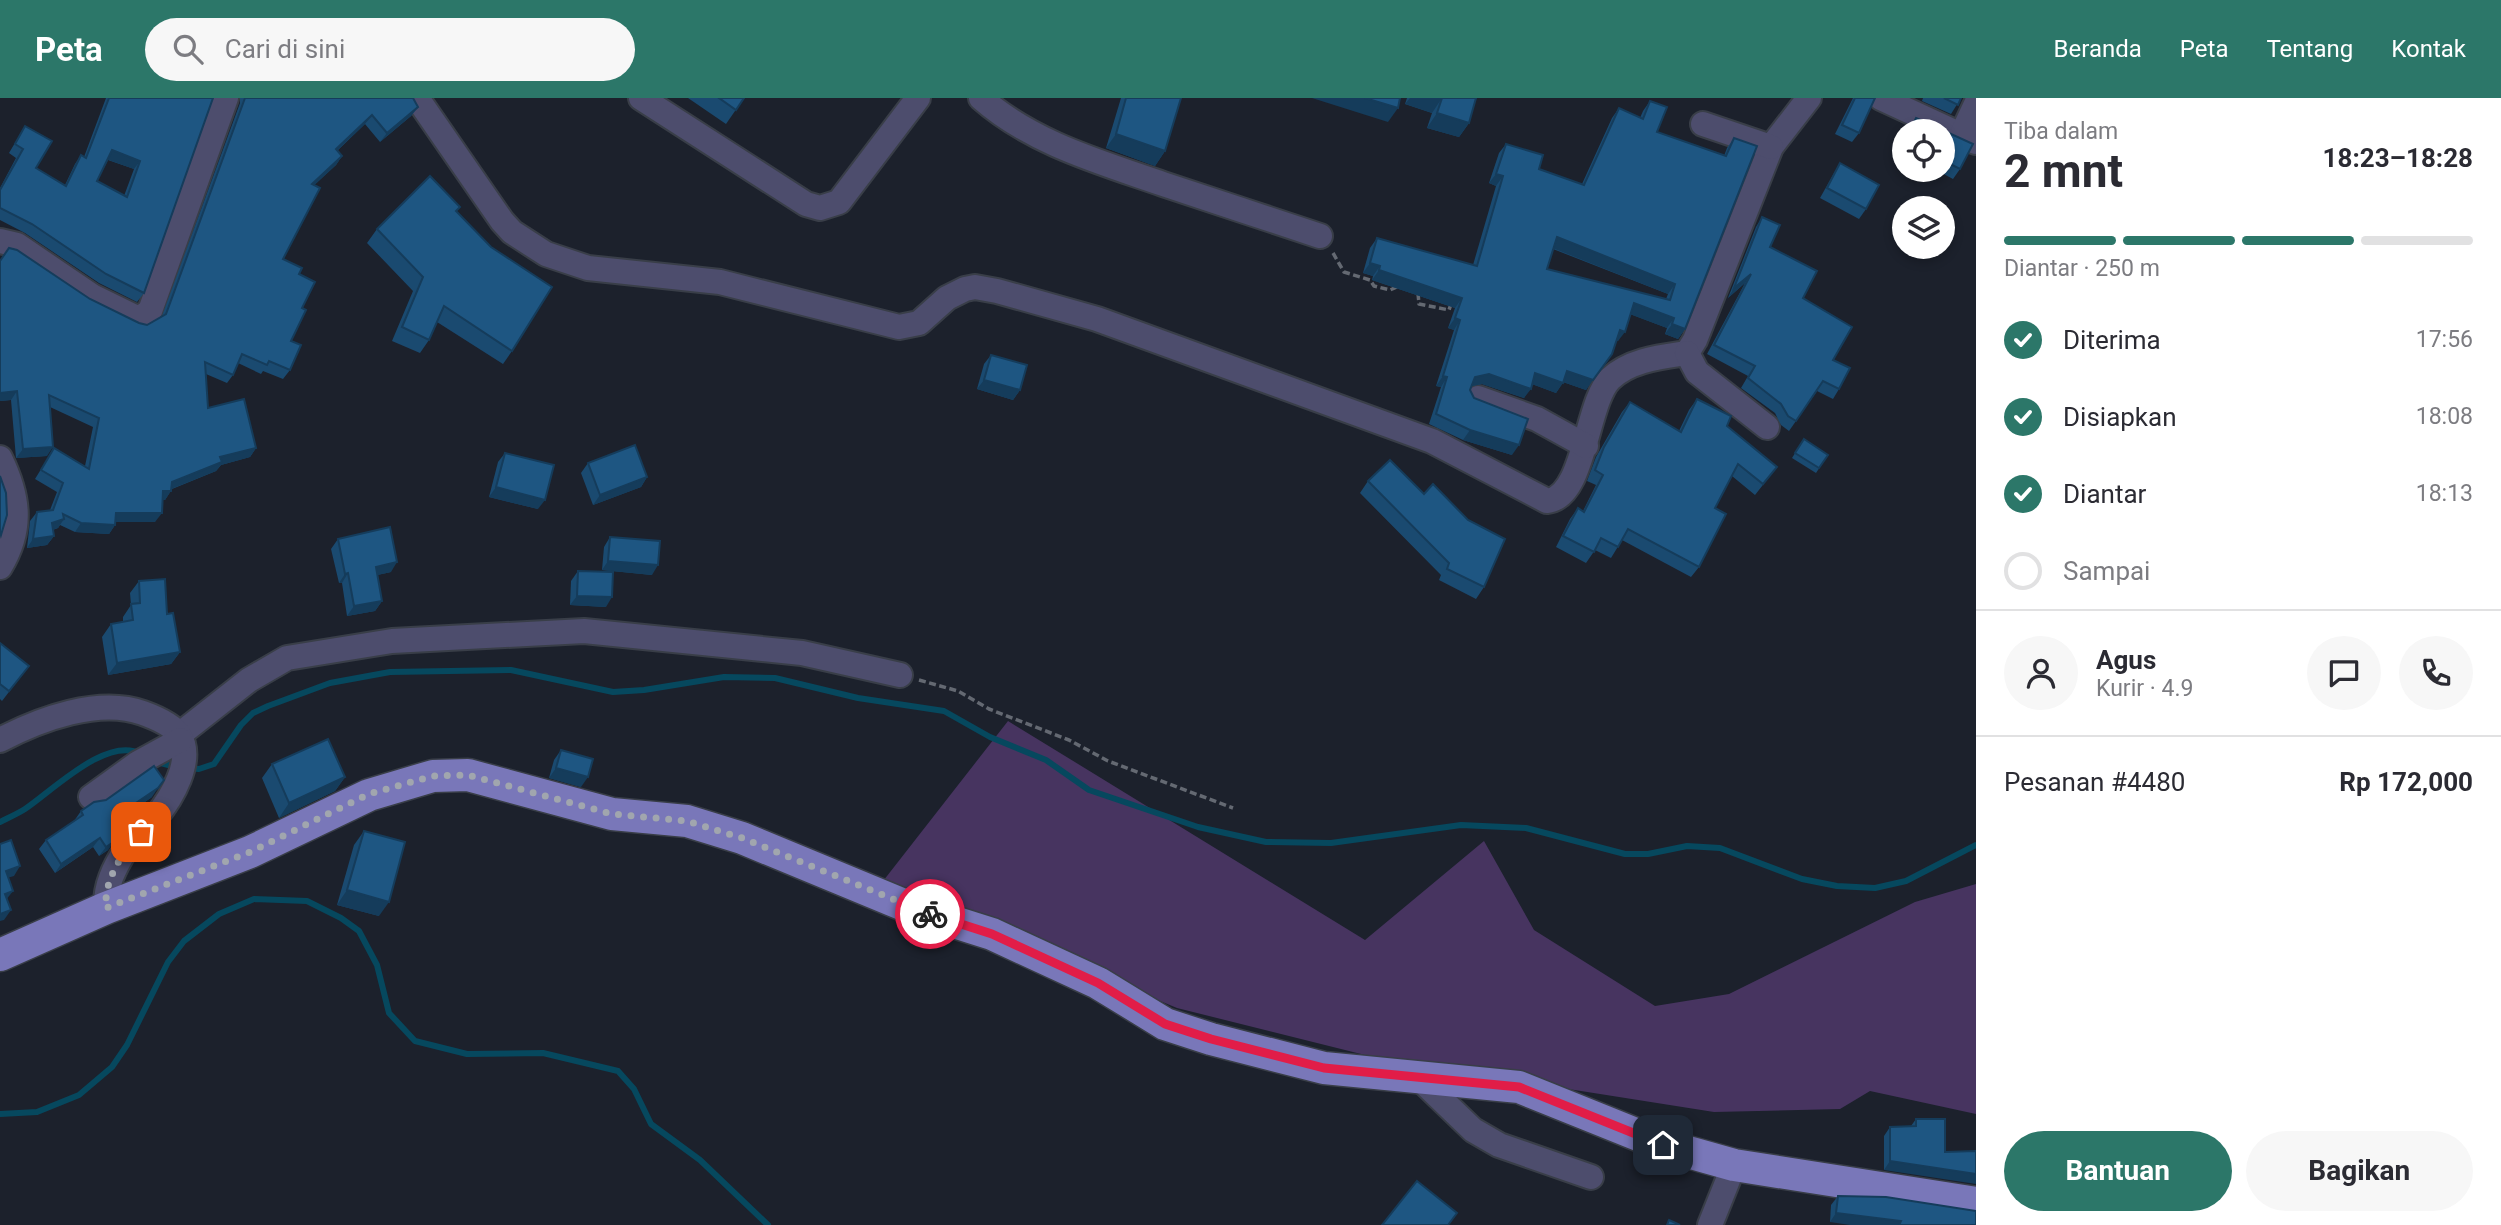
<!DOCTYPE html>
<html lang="id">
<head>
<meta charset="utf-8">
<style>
  :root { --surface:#fff; --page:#f7f7f7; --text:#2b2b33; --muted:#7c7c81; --line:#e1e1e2; --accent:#2c7769 }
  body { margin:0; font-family:Roboto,sans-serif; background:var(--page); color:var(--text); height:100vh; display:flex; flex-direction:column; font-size:26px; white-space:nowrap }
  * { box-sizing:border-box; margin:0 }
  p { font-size:23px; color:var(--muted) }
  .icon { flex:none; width:38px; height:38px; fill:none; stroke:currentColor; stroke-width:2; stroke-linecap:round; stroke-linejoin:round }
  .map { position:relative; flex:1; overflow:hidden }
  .side { display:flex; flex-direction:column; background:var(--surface); width:525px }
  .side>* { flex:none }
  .buttons { position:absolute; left:1892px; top:21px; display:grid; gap:14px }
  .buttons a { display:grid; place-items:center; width:63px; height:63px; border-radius:50%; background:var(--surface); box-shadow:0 4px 10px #0003; font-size:35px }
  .pin { position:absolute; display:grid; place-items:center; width:60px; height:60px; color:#fff; margin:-30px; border-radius:14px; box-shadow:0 4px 10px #0006 }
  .courier { position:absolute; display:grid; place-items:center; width:70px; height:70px; margin:-35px; border:5px solid #e11d48; border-radius:50%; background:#fff; color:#222; box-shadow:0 2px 9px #0007 }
  .overview em { font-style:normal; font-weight:700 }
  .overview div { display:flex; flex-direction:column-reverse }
  .overview { display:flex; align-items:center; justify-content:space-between; height:119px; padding:0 28px }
  h1 { font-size:46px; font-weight:700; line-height:52px }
  .bar { display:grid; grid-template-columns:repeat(4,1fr); gap:10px 7px; align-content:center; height:84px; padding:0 28px }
  .bar i { height:9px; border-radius:5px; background:var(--line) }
  .bar .current { background:var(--accent) }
  .bar p { grid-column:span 4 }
  .line { display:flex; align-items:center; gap:18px; padding:0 28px; border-top:2px solid var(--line) }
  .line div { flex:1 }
  .round { display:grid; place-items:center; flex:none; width:74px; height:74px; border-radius:37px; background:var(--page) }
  ol { padding:0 28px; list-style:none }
  li { display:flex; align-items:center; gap:21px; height:77px }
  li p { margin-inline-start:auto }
  li .icon { padding:7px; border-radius:50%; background:var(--accent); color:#fff; stroke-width:4 }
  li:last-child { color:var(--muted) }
  li i { width:38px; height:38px; border:4px solid var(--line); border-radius:50% }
  .action { display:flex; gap:14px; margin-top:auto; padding:14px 28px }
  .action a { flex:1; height:80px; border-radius:42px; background:var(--accent); color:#fff; font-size:28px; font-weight:700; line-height:80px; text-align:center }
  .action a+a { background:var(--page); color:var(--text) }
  header { display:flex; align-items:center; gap:42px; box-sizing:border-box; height:98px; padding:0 35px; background:var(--accent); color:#fff }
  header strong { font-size:33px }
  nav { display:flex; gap:38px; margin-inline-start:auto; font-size:24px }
  .search { width:490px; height:63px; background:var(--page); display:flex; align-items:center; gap:18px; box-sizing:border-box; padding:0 24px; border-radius:38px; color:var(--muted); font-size:26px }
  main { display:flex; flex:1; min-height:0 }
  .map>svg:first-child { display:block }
</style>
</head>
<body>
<header>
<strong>Peta</strong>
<div class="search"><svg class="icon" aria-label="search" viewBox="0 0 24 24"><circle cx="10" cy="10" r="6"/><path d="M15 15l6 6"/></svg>Cari di sini</div>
<nav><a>Beranda</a><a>Peta</a><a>Tentang</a><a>Kontak</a></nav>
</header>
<main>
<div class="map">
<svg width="1976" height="1127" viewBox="0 0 1976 1127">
  <rect width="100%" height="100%" fill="#1c212c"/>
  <polygon fill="#473460" points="1008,623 1365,842 1484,743 1534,832 1655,908 1729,896 1915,804 1976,786 1976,1016 1870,993 1840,1011 1714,1014 1385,962 1177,910 880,787"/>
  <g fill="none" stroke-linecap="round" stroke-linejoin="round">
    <g stroke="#06485e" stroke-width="6">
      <polyline points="153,663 176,669"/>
      <polyline points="187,670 199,671 214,666 241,627 253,615 268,608 330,585 390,574 511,572 613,594 644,592 724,579 775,580 858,600 944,613 990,639 1046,662 1089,692 1198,729 1266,744 1331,745 1461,727 1526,730 1625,756 1648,756 1687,748 1720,750 1802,781 1837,788 1875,790 1906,783 1976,747"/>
      <path d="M0 724C8 720 17 716 25 711 51 694 107 637 141 656"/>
      <polyline points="0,1016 37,1014 79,997 112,969 127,947 168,864 184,843 219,816 254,801 307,803 341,820 359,833 377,867 389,915 415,943 467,956 543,955 618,973 634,991 651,1026 700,1062 768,1127"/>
    </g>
    <g stroke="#393e48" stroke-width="28">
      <g id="minor">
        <path d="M417 0 502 123 512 134 546 156 588 170 720 184 899 229 919 225 947 200 965 191 975 189 997 193 1097 221 1432 343 1547 403C1585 399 1586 305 1610 281 1630 262 1660 259 1687 255L1695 242 1771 49 1809 0"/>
        <polyline points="641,0 806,106 820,110 839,104 918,0"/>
        <path d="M981 0C1032 45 1100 64 1163 86 1215 103 1268 121 1320 138"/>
        <polyline points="1881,0 1976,44"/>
        <polyline points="1703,26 1771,49"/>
        <polyline points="1961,38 1976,6"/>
        <polyline points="0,143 17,147 92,198 139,221 150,213 226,0"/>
        <polyline points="1687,255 1697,274 1767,329"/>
        <polyline points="1478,300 1537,321 1586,348"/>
        <path d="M0 360C19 399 23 431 0 469"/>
        <polyline points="179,637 249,582 287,560 392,543 584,533 802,555 900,577"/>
        <path d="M0 642C40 621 99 599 143 615 154 619 172 626 179 637 195 662 171 701 155 720 146 730 134 739 126 751 114 770 105 788 106 810"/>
        <polyline points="91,699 138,665 180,642"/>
        <polyline points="1419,980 1473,1032 1499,1047 1591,1079"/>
        <polyline points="1710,1127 1734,1067"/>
      </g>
    </g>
    <g stroke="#393e48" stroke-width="35">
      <polyline id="major" points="0,857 106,810 250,754 369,697 433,678 468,677 612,716 687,723 742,740 916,812 992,836 1098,885 1165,926 1211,941 1324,970 1519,989 1663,1047 1734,1067 1976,1105"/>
    </g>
    <g stroke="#646972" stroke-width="3.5" stroke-dasharray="7 3.5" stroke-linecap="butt">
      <polyline points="1333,155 1344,174 1370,182 1374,188 1390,192 1397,189"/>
      <polyline points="1418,195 1419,206 1449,212 1451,206"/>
      <polyline points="919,582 958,593 989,611 1069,642 1108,663 1233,710"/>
    </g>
    <use href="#minor" stroke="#4d4d6d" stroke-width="24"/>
    <use href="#major" stroke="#7977b9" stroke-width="32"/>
  </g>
  <g fill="#1a4a70" fill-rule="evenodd">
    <path d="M106 0H213L144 195 137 204 99 185 25 135 0 122V90L16 60 9 55 25 28 36 70 65 87 75 66 81 57 84 59ZM108 62 134 71 124 98 97 83Z"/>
    <polygon points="240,0 413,0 418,9 411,18 380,44 365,26 337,53 342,58 336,67 314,87 283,161 299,176 302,210 291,243 290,272 283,281 263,273 261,276 238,265 233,277 227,285 206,276 208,310 256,350 250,359 221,367 216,373 172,391 165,402 162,402 155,424 115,424 115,427 109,436 75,434 60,427 58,430 53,432 54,438 47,447 27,450 30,423 37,414 50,412 57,394 35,381 54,350 85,368 93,329 50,309 47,358 16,360 11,302 0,303 90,201 139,225 147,227 162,218 240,5"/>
    <polygon points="688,0 744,0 726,26"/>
    <polygon points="1121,0 1181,0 1165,53 1155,68 1106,50"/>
    <polygon points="1407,0 1476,0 1469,25 1459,39 1427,30 1432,15 1405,6"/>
    <polygon points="1853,0 1875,0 1859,35 1852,44 1835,36"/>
    <polygon points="1923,0 1961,0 1951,16 1922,3"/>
    <path d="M1650 3 1657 34 1724 58 1727 50 1734 40 1685 231 1678 241 1665 236 1667 230 1630 216 1618 243H1616L1586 292 1563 284 1556 295 1532 286 1524 300 1482 286 1472 288 1470 292 1474 300 1512 357 1463 342 1429 326 1441 289 1436 288 1454 232 1448 230 1455 210 1372 182 1373 178 1363 175 1370 150 1377 140 1473 167 1496 88 1489 85 1499 55 1506 46 1539 71 1582 86 1612 20 1619 10 1640 20 1643 13ZM1553 151 1668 196 1666 201 1547 171Z"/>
    <polygon points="1916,20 1973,46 1960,71 1953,81 1936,72 1942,72 1942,33 1907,33"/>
    <polygon points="1840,65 1866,111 1859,121 1820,100 1834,75"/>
    <polygon points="456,114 512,253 503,266 437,224 429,242 420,255 392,243 413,193 367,145 377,131"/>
    <polygon points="1762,119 1770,149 1803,200 1833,262 1839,291 1833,301 1817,293 1789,333 1781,327 1775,315 1741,290 1748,278 1707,256 1745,185 1728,200 1756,129"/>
    <polygon points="1904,120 1904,131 1899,128"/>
    <polygon points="991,257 1020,292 1013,302 977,291 984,266"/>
    <polygon points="1697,301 1727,328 1777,369 1755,397 1732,378 1715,410 1699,469 1691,479 1622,442 1611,460 1595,452 1586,465 1556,449 1570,421 1578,410 1583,413 1596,387 1587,383 1596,359 1622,314 1630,304 1679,333 1689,312"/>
    <polygon points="1804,341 1828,357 1816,375 1792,360"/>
    <polygon points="505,355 538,411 489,399 498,364"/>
    <polygon points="588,365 647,379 641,389 593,407 581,375"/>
    <polygon points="1368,383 1484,489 1476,501 1439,482 1441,477 1360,395"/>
    <polygon points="610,439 652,477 602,472 604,449"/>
    <polygon points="338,441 391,474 377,477 382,503 375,513 347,518 342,485 339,485 331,451"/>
    <polygon points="578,473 606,509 570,507 571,483"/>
    <polygon points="139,483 167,516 180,554 171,566 108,577 102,539 111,526 123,524 123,519 131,507 130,495"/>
    <polygon points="0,545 29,568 2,603 0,601"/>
    <polygon points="561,652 581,689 549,680 554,662"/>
    <polygon points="272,666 345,679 335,693 279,720 262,680"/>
    <polygon points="152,699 132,713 133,714 127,723 123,725 108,752 99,758 93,749 55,775 39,751 46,742 74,723 81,713"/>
    <polygon points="364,733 379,818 337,807 354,747"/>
    <polygon points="1916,1021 1945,1054 1884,1072 1884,1038 1890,1029 1911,1028"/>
    <polygon points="1838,1098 1976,1113 1830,1124 1831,1107"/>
  </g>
  <g fill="#153c5b">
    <polygon points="1312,0 1365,0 1398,10 1388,24"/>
    <polygon points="1410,0 1442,0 1432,15 1405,6"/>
    <polygon points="418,9 411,18 380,44 387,35"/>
    <polygon points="1437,15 1469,25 1459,39 1427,30"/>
    <polygon points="372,17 365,26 329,60 336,51"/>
    <polygon points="1116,36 1165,53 1155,68 1106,50"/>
    <polygon points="112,52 140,63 134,71 106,61"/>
    <polygon points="342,58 336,67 306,95 312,86"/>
    <polygon points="1496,76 1503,78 1496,88 1489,85"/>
    <polygon points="1557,139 1675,186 1668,196 1550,149"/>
    <polygon points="1370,165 1380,168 1373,178 1363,175"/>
    <polygon points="1379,172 1462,200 1455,210 1372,182"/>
    <polygon points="1751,176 1745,185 1728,200 1734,190"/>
    <polygon points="1634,205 1674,220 1667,230 1627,215"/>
    <polygon points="1455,220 1460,222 1454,232 1448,230"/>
    <polygon points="1672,226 1685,231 1678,241 1665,236"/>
    <polygon points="1620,232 1625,234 1618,243 1613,242"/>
    <polygon points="1612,256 1586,292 1560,283 1567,273"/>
    <polygon points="1535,275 1563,285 1556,295 1529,285"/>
    <polygon points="1489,276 1531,291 1524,300 1482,286 1468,289 1475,279"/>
    <polygon points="1443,278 1447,279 1441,289 1436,288"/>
    <polygon points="984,282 1020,292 1013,302 977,291"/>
    <polygon points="17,293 11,302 0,303 0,295"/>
    <polygon points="1470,332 1519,347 1512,357 1463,342"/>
    <polygon points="53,349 47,358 16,360 23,351"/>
    <polygon points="256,350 250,359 221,367 216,373 166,393 172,384 220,359"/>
    <polygon points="647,379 641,389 593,407 600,397"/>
    <polygon points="496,389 545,402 538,411 489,399"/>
    <polygon points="163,393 171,393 165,402 156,402"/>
    <polygon points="116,415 162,415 155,424 109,424"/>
    <polygon points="64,421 58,430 45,434 52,425"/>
    <polygon points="81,425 115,427 109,436 75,434"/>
    <polygon points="54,438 47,447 27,450 33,441"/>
    <polygon points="608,463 658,467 652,477 602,472"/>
    <polygon points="397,464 391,474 369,479 376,469"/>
    <polygon points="348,475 342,485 339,485 345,476"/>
    <polygon points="577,498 612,499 606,509 570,507"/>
    <polygon points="382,503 375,513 347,518 354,508"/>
    <polygon points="180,554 171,566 108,577 117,565"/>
    <polygon points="556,670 588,679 581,689 549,680"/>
    <polygon points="345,679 335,693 279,720 289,705"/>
    <polygon points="158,690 152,699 124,719 130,709"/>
    <polygon points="133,714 127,723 114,731 121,722"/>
    <polygon points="100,740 93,749 55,775 61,766"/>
    <polygon points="115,743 108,752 99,758 106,749"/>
    <polygon points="20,768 14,778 0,782 6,773"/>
    <polygon points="347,792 389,804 379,818 337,807"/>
    <polygon points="13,793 6,802 5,796"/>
    <polygon points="11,812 4,822 0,823 0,816"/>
    <polygon points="1890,1063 1976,1076 1976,1086 1884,1072"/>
    <polygon points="1836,1115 1901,1123 1899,1127 1850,1127 1830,1124"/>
  </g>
  <g fill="#1e5682" stroke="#153c5b" stroke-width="2" fill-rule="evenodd">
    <path d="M109 0H213L144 195 106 176 32 126 0 110V92L23 51 15 46 25 28 52 43 36 70 66 88 81 57 86 60ZM112 52 140 63 127 99 97 83Z"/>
    <polygon points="245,0 413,0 418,9 387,35 372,17 336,51 342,58 312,86 320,90 283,161 302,170 299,176 315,184 302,210 306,212 291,243 301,247 290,272 269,263 267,267 242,256 233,277 205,264 208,310 244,301 256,350 220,359 222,364 172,384 171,393 163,393 162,415 116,415 115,427 81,425 63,416 64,421 52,425 54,438 33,441 37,414 53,412 63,385 41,372 54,350 89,371 99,320 49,297 53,349 23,351 17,293 0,295 0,163 9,150 17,152 90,201 139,225 147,227 166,216"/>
    <polygon points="719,0 744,0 736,12"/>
    <polygon points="1126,0 1181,0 1165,53 1116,36"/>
    <polygon points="1365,0 1400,0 1398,10"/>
    <polygon points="1440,0 1476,0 1469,25 1437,15 1442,0"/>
    <polygon points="1855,0 1875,0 1859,35 1842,27"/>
    <polygon points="1944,0 1961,0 1958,7"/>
    <path d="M1650 3 1667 9 1657 34 1726 58 1734 40 1757 48 1685 231 1672 226 1674 220 1634 205 1625 234 1620 232 1612 256 1593 282 1567 273 1563 285 1535 275 1531 291 1489 276 1475 279 1470 292 1474 300 1528 321 1519 347 1470 332 1436 316 1447 279 1443 278 1460 222 1455 220 1462 200 1379 172 1380 168 1370 165 1377 140 1477 168 1503 78 1496 76 1506 46 1543 57 1539 71 1584 87 1619 10 1643 21ZM1557 139 1675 186 1670 202 1547 171Z"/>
    <polygon points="1916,20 1973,46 1960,71 1942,62 1942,33 1917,33 1911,30"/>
    <polygon points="1840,65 1879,87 1866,111 1827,90"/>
    <polygon points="430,78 460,109 456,113 491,149 552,189 512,253 444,208 429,242 402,229 423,179 377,131"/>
    <polygon points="1917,100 1934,110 1911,110"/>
    <polygon points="1762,119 1780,127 1770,149 1817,173 1803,200 1852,229 1833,262 1850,270 1839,291 1823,283 1796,323 1788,318 1781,306 1748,280 1755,268 1714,247 1751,176 1734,190"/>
    <polygon points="991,257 1027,267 1020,292 984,282"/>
    <polygon points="1697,301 1731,318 1727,328 1777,369 1763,386 1738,366 1715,410 1726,416 1699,469 1628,431 1618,449 1601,440 1594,454 1563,438 1578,410 1584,414 1603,377 1595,372 1604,349 1630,304 1681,334"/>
    <polygon points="1804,341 1828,357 1819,370 1795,355"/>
    <polygon points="635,347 647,379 600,397 588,365"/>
    <polygon points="505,355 554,367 545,402 496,389"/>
    <polygon points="1390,362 1424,396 1433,386 1468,422 1505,441 1484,489 1447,471 1449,465 1368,383"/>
    <polygon points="0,378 6,395 7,417 1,437 0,433"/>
    <polygon points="390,429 397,464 376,469 382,503 354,508 348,475 345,476 338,441"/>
    <polygon points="610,439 660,443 658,467 608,463"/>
    <polygon points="578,473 613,474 612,499 577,498"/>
    <polygon points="165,481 167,516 173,515 180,554 117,565 111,526 133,522 131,506 140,505 139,483"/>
    <polygon points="0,545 29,568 9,593 0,586"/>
    <polygon points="328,641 345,679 289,705 272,666"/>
    <polygon points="561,652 593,661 588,679 556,670"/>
    <polygon points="154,668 164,682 158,690 130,709 133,714 121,722 125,728 115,743 106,749 100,740 61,766 46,742 83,717 81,713 94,704 106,702"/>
    <polygon points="364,733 405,744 389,804 347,792"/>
    <polygon points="11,742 20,768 6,773 13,793 5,796 11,812 0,816 0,746"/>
    <polygon points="1916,1021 1945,1021 1945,1054 1976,1053 1976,1076 1890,1063 1890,1029 1916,1028"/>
    <polygon points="1417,1083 1457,1115 1448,1127 1382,1127"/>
    <polygon points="1838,1098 1886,1099 1976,1113 1976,1127 1899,1127 1901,1123 1836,1115"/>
    <polygon points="1669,1122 1680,1127 1667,1127"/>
  </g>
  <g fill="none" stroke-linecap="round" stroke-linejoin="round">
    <path stroke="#a1a6ae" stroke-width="7" stroke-dasharray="0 12.6" d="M141 734C122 755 104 781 106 810L250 754 369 696 433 678 468 677 612 716 687 723 742 740 930 816"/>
    <polyline stroke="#e11d48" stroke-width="9" points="930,816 992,836 1098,885 1165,926 1211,941 1324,970 1519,989 1663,1047"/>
  </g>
</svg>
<div class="buttons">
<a><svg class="icon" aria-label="locate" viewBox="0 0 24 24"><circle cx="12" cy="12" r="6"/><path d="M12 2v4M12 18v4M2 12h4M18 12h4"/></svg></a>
<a><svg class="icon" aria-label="layers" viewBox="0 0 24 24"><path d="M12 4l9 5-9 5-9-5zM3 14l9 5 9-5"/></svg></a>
</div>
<div class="pin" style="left:141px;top:734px;background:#ea580c"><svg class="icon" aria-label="bag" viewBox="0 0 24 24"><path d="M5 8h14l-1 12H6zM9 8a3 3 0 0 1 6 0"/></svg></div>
<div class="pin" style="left:1663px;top:1047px;background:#1f2937"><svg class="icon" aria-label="home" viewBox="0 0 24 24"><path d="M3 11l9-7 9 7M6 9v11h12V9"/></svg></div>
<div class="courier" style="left:930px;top:816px"><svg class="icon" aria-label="bike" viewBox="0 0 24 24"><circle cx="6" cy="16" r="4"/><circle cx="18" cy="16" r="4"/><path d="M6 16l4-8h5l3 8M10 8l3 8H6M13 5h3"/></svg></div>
</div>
<section class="side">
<div class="overview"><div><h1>2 mnt</h1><p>Tiba dalam</p></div><em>18:23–18:28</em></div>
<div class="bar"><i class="current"></i><i class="current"></i><i class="current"></i><i></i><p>Diantar · 250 m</p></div>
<ol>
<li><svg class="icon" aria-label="check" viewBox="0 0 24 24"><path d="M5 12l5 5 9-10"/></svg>Diterima<p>17:56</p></li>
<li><svg class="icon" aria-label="check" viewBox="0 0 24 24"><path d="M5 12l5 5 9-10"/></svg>Disiapkan<p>18:08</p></li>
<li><svg class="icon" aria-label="check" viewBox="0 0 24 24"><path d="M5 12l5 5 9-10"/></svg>Diantar<p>18:13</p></li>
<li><i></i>Sampai</li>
</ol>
<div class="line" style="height:126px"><a class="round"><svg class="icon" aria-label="person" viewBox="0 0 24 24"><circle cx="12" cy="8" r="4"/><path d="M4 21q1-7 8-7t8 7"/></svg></a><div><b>Agus</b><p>Kurir · 4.9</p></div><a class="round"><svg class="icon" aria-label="chat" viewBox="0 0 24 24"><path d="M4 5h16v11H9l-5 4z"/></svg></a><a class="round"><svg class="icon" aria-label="phone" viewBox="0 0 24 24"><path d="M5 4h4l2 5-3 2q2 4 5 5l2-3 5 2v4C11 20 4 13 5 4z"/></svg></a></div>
<div class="line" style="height:91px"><div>Pesanan #4480</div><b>Rp 172,000</b></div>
<div class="action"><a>Bantuan</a><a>Bagikan</a></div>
</section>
</main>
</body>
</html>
